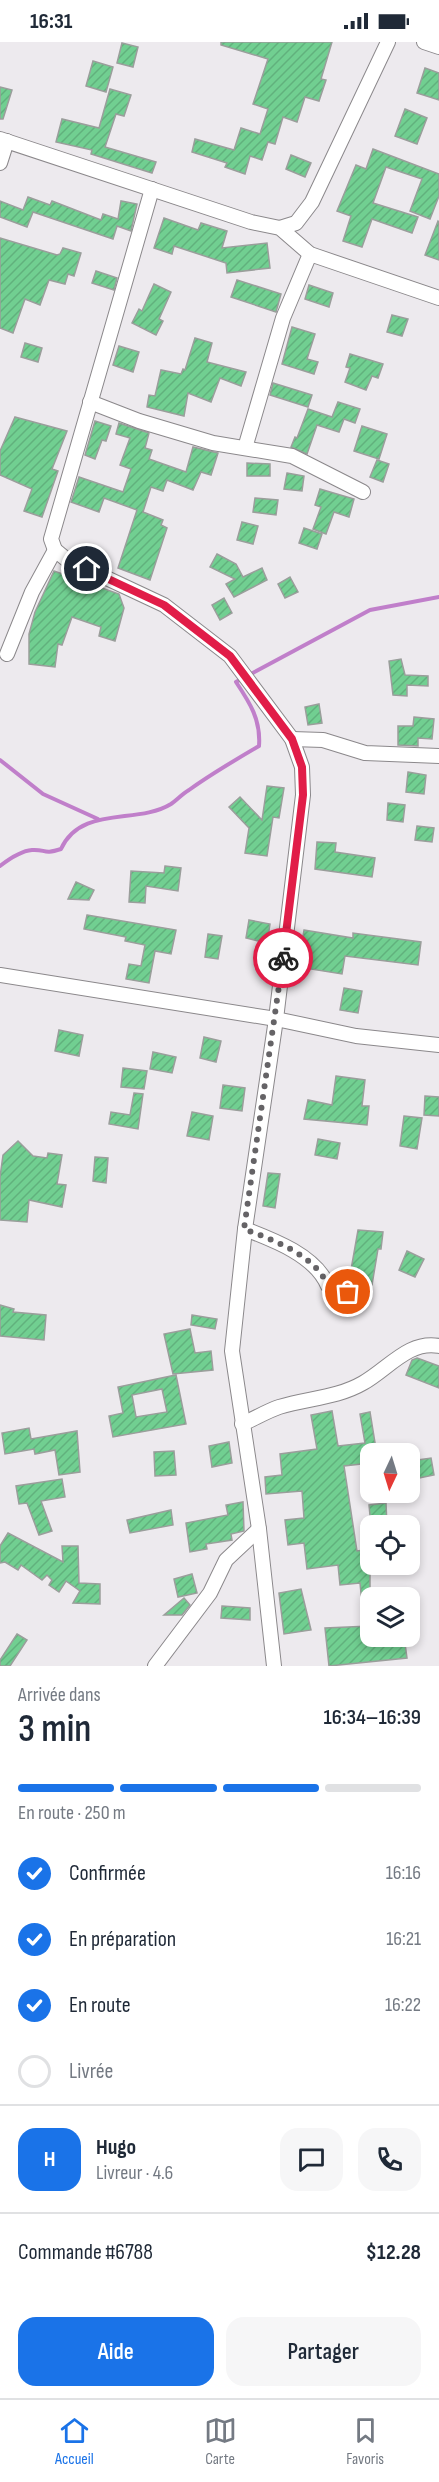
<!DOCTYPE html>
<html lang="fr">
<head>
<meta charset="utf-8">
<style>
  :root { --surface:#fff; --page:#f6f6f7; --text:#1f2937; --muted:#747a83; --line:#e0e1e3; --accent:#1a73e8 }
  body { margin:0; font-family:"Sofia Sans Condensed",sans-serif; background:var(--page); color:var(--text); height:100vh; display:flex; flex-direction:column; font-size:22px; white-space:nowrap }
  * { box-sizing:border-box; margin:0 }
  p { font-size:20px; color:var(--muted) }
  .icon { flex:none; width:33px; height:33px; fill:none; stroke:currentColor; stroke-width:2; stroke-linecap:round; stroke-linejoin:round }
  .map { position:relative; height:1624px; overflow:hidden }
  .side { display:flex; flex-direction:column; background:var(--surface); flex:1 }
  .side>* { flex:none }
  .needle { width:39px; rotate:184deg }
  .fabs { position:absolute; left:360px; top:1401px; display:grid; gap:12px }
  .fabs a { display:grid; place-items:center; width:60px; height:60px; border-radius:12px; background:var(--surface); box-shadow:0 3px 9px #0003; font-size:30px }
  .pin { position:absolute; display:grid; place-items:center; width:51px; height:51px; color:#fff; margin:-26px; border:3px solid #fff; border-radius:50%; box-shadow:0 2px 6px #0007 }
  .courier { position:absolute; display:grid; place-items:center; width:60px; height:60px; margin:-30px; border:4px solid #e11d48; border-radius:50%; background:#fff; color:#222; box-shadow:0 2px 8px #0007 }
  .headline em { font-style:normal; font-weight:600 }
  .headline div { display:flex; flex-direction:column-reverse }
  .headline { display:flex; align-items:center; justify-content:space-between; height:102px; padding:0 18px }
  h1 { font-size:39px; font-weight:600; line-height:45px }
  .bar { display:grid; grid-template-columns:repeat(4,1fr); gap:9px 6px; align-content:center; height:72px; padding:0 18px }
  .bar i { height:8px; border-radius:4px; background:var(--line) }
  .bar .current { background:var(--accent) }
  .bar p { grid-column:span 4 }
  .line { display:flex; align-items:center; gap:15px; padding:0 18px; border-top:2px solid var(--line) }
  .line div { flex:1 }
  .round { display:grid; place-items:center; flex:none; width:63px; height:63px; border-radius:18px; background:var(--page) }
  ol { padding:0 18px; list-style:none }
  li { display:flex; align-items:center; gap:18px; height:66px }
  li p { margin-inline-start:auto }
  li .icon { padding:6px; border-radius:50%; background:var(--accent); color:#fff; stroke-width:4 }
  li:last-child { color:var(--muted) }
  li i { width:33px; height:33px; border:3px solid var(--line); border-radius:50% }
  .cta { display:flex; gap:12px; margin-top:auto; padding:12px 18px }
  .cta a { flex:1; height:69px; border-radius:18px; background:var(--accent); color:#fff; font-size:24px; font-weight:600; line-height:69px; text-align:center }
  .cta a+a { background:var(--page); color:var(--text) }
  .status { display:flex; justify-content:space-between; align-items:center; height:42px; padding:0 30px; background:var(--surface); direction:ltr }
  .status svg { height:16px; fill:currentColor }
  .dock { display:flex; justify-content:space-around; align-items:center; height:84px; border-top:2px solid var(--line); background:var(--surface); font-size:16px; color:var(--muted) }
  .dock a { display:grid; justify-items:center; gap:3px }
  .dock .current { color:var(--accent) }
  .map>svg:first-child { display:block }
</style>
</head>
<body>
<div class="status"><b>16:31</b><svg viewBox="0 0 49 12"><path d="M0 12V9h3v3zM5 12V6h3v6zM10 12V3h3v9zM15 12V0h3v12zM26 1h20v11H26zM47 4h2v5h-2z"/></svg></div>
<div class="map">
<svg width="439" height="1624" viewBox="0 0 439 1624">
  <defs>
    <pattern id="building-hatch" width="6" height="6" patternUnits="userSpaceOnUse" patternTransform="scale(1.5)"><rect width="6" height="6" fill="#71cf91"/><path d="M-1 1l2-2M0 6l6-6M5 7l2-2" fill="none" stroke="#61b17d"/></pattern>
  </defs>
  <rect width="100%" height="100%" fill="#edeaee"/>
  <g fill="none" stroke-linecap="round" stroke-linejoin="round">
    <g stroke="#c07fca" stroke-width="4">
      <polyline points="249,633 370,568 439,555"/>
      <polyline points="0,718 43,752 98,777"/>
      <path d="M0 824C9 817 20 809 32 808 46 807 43 813 61 807 81 763 137 783 171 762 177 758 182 752 189 748 211 732 235 718 259 704 261 678 250 661 236 640L243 636"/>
    </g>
  </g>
  <g fill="url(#building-hatch)" stroke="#9a9e9b" stroke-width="1.5" fill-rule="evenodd">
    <polygon points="221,0 332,0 321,37 326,38 319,59 305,55 297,80 283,75 275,102 268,100 262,118 250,114 245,132 225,125 227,121 192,110 195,97 234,108 241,86 260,92 268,67 253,62 268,17 221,3"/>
    <polygon points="122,1 138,5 133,25 117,21"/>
    <polygon points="93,19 113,25 106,50 86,44"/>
    <polygon points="425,26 439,31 439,58 417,51"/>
    <polygon points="0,45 12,48 3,77 0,77"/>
    <polygon points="110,47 131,53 124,74 116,72 105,105 156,120 152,131 91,112 92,108 56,100 62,77 99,86"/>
    <polygon points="405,67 427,76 417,102 395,94"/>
    <polygon points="373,107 439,132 439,154 430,177 410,169 422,137 386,125 373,161 418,175 412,191 372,177 362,205 343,199 351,174 337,169 356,123 366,127"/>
    <polygon points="291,113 311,121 305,135 286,127"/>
    <polygon points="28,155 50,163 52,159 101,178 103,172 118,177 121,159 137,162 131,189 117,184 113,197 33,170 27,185 0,175 0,159 23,168"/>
    <polygon points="164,176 198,188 201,181 227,189 222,206 267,201 270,226 227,231 226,221 174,204 172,212 154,206"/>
    <polygon points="438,179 439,180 439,218 425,213"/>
    <polygon points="0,196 57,213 60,212 63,206 81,211 74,234 68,232 65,242 49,238 40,263 25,257 13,291 0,286"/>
    <polygon points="96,229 117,236 114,248 92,241"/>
    <polygon points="237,238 281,252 276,270 231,255"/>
    <polygon points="154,242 171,250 159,277 163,279 156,293 132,281 139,267 142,269"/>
    <polygon points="309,243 333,251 329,265 305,257"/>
    <polygon points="392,273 408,277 402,294 387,290"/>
    <polygon points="292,285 315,292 307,317 318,320 314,332 282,322"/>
    <polygon points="195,296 212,301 207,320 246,330 241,344 220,336 211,360 188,351 184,374 147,365 149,353 155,354 161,328 181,332 183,327 185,328"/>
    <polygon points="25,301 42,306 38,320 21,315"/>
    <polygon points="119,304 139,310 133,330 113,323"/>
    <polygon points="350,312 383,322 378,336 372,334 366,348 345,340 350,326 346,325"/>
    <polygon points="273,341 312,353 308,365 270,353"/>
    <polygon points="338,360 360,367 355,381 344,377 339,390 317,383 307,412 291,405 295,395 297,396 308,367 332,375"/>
    <polygon points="15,375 67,389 52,427 58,429 42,475 24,469 32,447 0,433 0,409"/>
    <polygon points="95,379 111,384 106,399 102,398 95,417 85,413"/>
    <polygon points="119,381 149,391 145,406 152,408 149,417 186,430 193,405 218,411 211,433 201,430 193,448 167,438 163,449 151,445 143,470 163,478 161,483 167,486 150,538 118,526 137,468 104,456 99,470 71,460 79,435 123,450 131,427 120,423 130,396 116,392"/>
    <polygon points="362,384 387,392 379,417 354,409"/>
    <polygon points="377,418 389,422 383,440 370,435"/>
    <polygon points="247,421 270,422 270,434 247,434"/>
    <polygon points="287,431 304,434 302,449 284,447"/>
    <polygon points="320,447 354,457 349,475 334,470 326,492 313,487 321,465 315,463"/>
    <polygon points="255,456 278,458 276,473 253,470"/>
    <polygon points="242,480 258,484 253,502 237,498"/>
    <polygon points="304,486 322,492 317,507 299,501"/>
    <polygon points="217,512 236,522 243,535 262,526 267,538 234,555 226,542 235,537 210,525"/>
    <polygon points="54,529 119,552 124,566 115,599 99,594 101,585 72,575 62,603 58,602 55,625 29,622 29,592 35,570"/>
    <polygon points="290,535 298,550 285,556 278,542"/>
    <polygon points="224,556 232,571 220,578 212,563"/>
    <polygon points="401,617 405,633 428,634 428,644 407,643 407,654 393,653 389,619"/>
    <polygon points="319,662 322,681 308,683 305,665"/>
    <polygon points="414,675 434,677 432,697 418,696 418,704 398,703 398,684 413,684"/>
    <polygon points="408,730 426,733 424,752 406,750"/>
    <polygon points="267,744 284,746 279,776 273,775 267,814 245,811 249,786 229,765 240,755 262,778"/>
    <polygon points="388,761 405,763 403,780 387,778"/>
    <polygon points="417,784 434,786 432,800 415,798"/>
    <polygon points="317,800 336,801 335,810 375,816 372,835 315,827"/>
    <polygon points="165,824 181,826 178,849 146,844 145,861 129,860 131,829 164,831"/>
    <polygon points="76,840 94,848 89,858 68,857"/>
    <polygon points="87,873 176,888 171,912 155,909 149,941 126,937 129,922 141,924 145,903 125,899 126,895 84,887"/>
    <polygon points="249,878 270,882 267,901 246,896"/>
    <polygon points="304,888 353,896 353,891 421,900 418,923 345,914 342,932 298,925"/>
    <polygon points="208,892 222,894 218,917 205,915"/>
    <polygon points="344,946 362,949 358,971 340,968"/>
    <polygon points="59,988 83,993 79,1014 55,1009"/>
    <polygon points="204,995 221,999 216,1020 200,1016"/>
    <polygon points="153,1010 176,1015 172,1031 150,1027"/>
    <polygon points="123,1026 147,1029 144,1047 121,1045"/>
    <polygon points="336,1034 365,1038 362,1064 369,1064 367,1083 304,1077 308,1058 332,1063"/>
    <polygon points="223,1043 245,1046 242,1069 220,1066"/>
    <polygon points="134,1051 143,1052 138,1087 109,1082 111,1070 130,1073"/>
    <polygon points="425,1054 439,1055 439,1074 424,1073"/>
    <polygon points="192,1070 213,1074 209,1098 187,1094"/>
    <polygon points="404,1074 422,1076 417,1107 400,1104"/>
    <polygon points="318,1097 340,1101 337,1117 315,1113"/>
    <polygon points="18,1099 33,1114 47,1116 48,1111 62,1113 57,1142 66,1143 62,1165 29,1158 27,1180 0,1178 0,1135 3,1113"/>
    <polygon points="95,1115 108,1116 106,1141 93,1139"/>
    <polygon points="268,1131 280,1132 275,1166 263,1164"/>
    <polygon points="358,1188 383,1190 381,1207 378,1207 372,1243 349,1239"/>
    <polygon points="407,1209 424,1217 415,1235 399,1228"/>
    <polygon points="0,1263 14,1267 13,1270 46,1273 44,1298 0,1294"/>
    <polygon points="192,1273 217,1277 215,1287 191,1283"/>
    <polygon points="190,1287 195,1311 211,1309 213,1328 173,1332 164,1292"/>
    <polygon points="417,1316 439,1324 439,1346 406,1333 412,1318"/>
    <path d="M176 1333 186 1382 113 1395 109 1374 123 1371 118 1345ZM162 1347 167 1370 136 1375 132 1353Z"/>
    <polygon points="332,1369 338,1404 365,1401 360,1372 370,1370 376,1407 370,1408 370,1421 344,1424 357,1509 370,1507 370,1571 363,1572 360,1541 340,1543 338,1523 307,1527 304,1501 288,1503 285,1478 304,1476 302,1449 266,1452 265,1435 282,1433 280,1412 317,1407 311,1373"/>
    <polygon points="29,1386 31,1397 77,1389 80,1430 59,1433 55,1408 35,1412 34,1407 5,1412 2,1391"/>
    <polygon points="229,1400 232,1421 212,1425 209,1404"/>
    <polygon points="174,1409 176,1433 155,1434 154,1410"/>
    <polygon points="431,1416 434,1433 414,1437 411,1419"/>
    <polygon points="62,1437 65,1455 41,1459 52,1489 39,1493 27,1461 19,1462 16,1444"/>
    <polygon points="243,1460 244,1489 231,1492 232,1498 206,1502 207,1507 190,1510 186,1481 228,1473 226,1463"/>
    <polygon points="386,1461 387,1484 371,1484 369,1463"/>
    <polygon points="171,1468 173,1483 130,1491 127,1478"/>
    <polygon points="8,1491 63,1520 62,1504 78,1504 79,1541 100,1542 100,1562 73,1561 80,1549 66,1539 59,1550 49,1543 52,1538 47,1533 42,1538 21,1523 18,1528 5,1520 0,1521 0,1504"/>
    <polygon points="192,1532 197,1551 178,1555 174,1537"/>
    <polygon points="301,1547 311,1588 284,1592 279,1551"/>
    <polygon points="184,1556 190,1563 182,1573 164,1573"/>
    <polygon points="222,1564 250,1566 250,1578 221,1576"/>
    <polygon points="370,1584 370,1597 404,1594 407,1616 329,1624 325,1586"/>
    <polygon points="17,1592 27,1598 10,1624 0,1624 0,1618"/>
  </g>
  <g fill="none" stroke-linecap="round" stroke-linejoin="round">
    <g stroke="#8b888b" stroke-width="16">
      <g id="minor">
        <polyline points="424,0 439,5"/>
        <polyline points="0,97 251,180 280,186 310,212 439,256"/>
        <polyline points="0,121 7,99"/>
        <polyline points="152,147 51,497 55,508 66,517 164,563 230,614 292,697 302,725 303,753 276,977 245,1187 232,1309 259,1487 274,1624"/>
        <polyline points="280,186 296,181 312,160 388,0"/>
        <polyline points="90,360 139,379 213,401 292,414 363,450"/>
        <polyline points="245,406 283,276 310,212"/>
        <polyline points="7,612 32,550 55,508"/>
        <polyline points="292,697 323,698 365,711 439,714"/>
        <polyline points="0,933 276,977 356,994 439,1003"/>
        <path d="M245 1187C274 1198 316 1214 328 1244L348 1250"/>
        <path d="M242 1382C254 1377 267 1369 279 1365 308 1356 337 1356 363 1341 388 1327 409 1298 439 1304"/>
        <polyline points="155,1624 210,1551 226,1518 259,1487"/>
      </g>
    </g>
    <use href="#minor" stroke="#fff" stroke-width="14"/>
  </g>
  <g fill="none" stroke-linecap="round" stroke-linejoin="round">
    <path stroke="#656366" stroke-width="6" stroke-dasharray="0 10.8" d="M283 916 244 1187C274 1198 316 1214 328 1244L348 1250"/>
    <polyline stroke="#e11d48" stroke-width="8" points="87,527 164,563 230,614 292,697 302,725 303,753 283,916"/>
  </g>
</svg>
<div class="fabs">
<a><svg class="needle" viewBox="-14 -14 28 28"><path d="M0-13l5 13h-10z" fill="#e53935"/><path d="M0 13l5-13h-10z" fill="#747a83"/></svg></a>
<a><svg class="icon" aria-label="locate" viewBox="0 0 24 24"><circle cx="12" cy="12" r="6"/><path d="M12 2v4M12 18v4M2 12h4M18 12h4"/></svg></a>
<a><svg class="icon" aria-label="layers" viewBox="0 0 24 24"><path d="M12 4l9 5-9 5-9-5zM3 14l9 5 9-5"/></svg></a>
</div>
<div class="pin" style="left:348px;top:1250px;background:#ea580c"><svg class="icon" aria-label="bag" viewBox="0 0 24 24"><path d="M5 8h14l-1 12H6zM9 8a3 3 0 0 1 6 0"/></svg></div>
<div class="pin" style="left:87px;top:527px;background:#1f2937"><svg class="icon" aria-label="home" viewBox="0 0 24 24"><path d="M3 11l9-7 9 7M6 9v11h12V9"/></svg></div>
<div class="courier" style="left:283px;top:916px"><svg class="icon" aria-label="bike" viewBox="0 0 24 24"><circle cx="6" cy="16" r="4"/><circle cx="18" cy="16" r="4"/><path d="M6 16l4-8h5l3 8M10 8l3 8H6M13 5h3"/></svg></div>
</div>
<section class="side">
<div class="headline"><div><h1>3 min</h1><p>Arrivée dans</p></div><em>16:34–16:39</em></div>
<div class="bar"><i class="current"></i><i class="current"></i><i class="current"></i><i></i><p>En route · 250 m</p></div>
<ol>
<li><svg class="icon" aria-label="check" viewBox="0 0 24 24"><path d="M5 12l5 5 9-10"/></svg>Confirmée<p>16:16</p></li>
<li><svg class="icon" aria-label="check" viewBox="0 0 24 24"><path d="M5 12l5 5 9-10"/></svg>En préparation<p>16:21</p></li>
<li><svg class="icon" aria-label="check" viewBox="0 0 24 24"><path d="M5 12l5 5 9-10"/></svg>En route<p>16:22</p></li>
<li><i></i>Livrée</li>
</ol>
<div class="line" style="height:108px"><b class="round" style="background:var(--accent);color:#fff">H</b><div><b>Hugo</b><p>Livreur · 4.6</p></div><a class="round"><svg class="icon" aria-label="chat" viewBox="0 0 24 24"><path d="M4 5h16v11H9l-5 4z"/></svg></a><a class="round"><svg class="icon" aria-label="phone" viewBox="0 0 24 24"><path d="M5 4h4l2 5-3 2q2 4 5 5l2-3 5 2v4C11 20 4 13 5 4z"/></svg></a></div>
<div class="line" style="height:78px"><div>Commande #6788</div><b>$12.28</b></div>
<div class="cta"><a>Aide</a><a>Partager</a></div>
</section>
<nav class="dock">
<a class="current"><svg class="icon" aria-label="home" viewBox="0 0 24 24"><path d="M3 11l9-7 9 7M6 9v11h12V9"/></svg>Accueil</a>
<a><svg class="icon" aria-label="map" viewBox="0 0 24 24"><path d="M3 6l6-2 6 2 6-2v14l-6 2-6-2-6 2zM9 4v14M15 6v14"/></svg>Carte</a>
<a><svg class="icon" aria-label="saved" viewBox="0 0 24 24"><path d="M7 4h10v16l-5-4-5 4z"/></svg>Favoris</a>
</nav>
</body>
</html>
